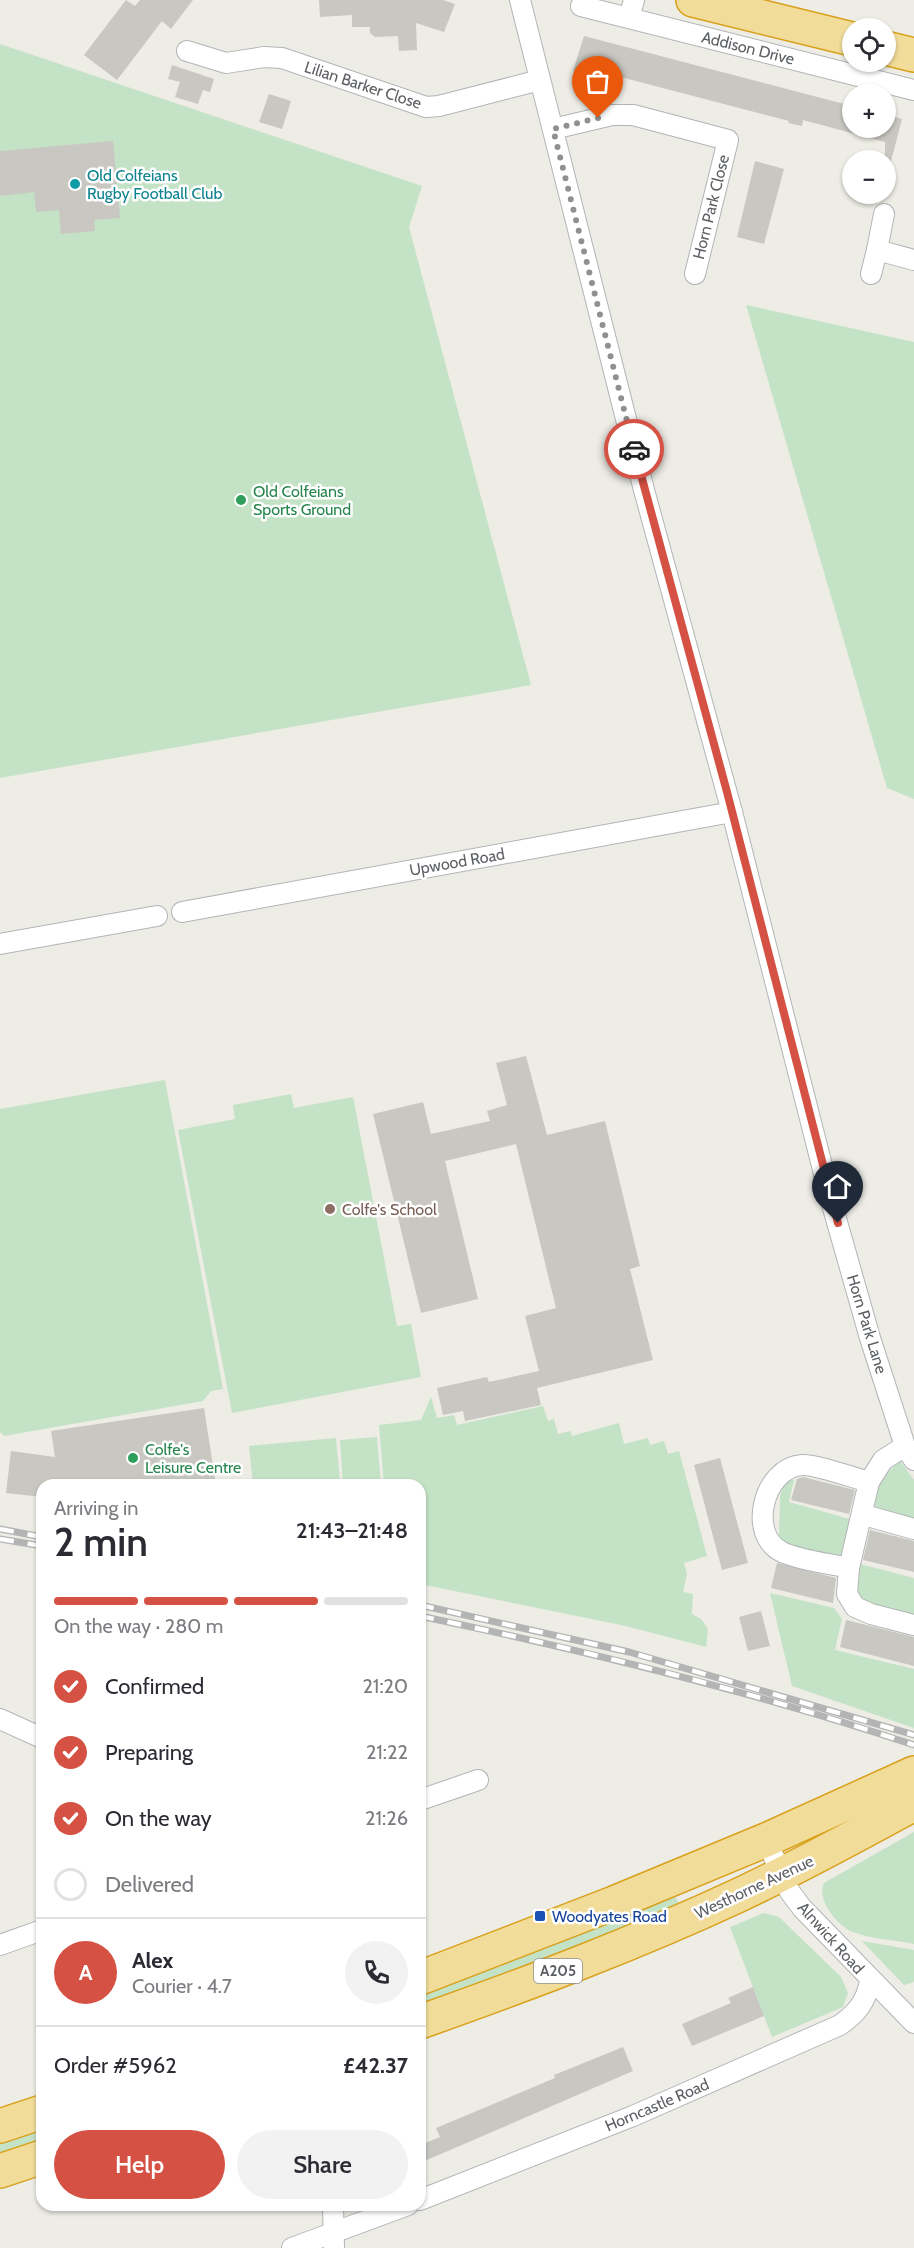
<!DOCTYPE html>
<html lang="en">
<head>
<meta charset="utf-8">
<style>
  :root { --surface:#fff; --page:#f2f2f3; --text:#2b2b33; --muted:#7c7c81; --line:#e1e1e2; --accent:#d55143 }
  body { margin:0; font-family:Cabin,sans-serif; background:var(--page); color:var(--text); height:100vh; display:flex; flex-direction:column; font-size:22px; white-space:nowrap }
  * { box-sizing:border-box; margin:0 }
  p { font-size:20px; color:var(--muted) }
  .icon { flex:none; width:33px; height:33px; fill:none; stroke:currentColor; stroke-width:2; stroke-linecap:round; stroke-linejoin:round }
  .map { position:relative; flex:1; overflow:hidden }
  .side { position:absolute; left:36px; top:1479px; width:390px; height:732px; display:flex; flex-direction:column; background:var(--surface); border-radius:18px; box-shadow:0 2px 4px #0004 }
  .side>* { flex:none }
  .tools { position:absolute; left:842px; top:18px; display:grid; gap:12px }
  .tools a { display:grid; place-items:center; width:54px; height:54px; border-radius:50%; background:var(--surface); box-shadow:0 2px 4px #0004; font-size:30px }
  .pin { position:absolute; display:grid; place-items:center; width:51px; height:51px; color:#fff; margin:-62px -26px; border-radius:50% 50% 50% 0; rotate:-45deg; box-shadow:0 0 6px #0007 }
  .pin .icon { rotate:45deg }
  .courier { position:absolute; display:grid; place-items:center; width:60px; height:60px; margin:-30px; border:4px solid #d55143; border-radius:50%; background:#fff; color:#222; box-shadow:0 2px 8px #0007 }
  .headline em { font-style:normal; font-weight:600 }
  .headline div { display:flex; flex-direction:column-reverse }
  .headline { display:flex; align-items:center; justify-content:space-between; height:102px; padding:0 18px }
  h1 { font-size:39px; font-weight:600; line-height:45px }
  .bar { display:grid; grid-template-columns:repeat(4,1fr); gap:9px 6px; align-content:center; height:72px; padding:0 18px }
  .bar i { height:8px; border-radius:4px; background:var(--line) }
  .bar .on { background:var(--accent) }
  .bar p { grid-column:span 4 }
  .line { display:flex; align-items:center; gap:15px; padding:0 18px; border-top:2px solid var(--line) }
  .line div { flex:1 }
  .round { display:grid; place-items:center; flex:none; width:63px; height:63px; border-radius:32px; background:var(--page) }
  ol { padding:0 18px; list-style:none }
  li { display:flex; align-items:center; gap:18px; height:66px }
  li p { margin-inline-start:auto }
  li .icon { padding:6px; border-radius:50%; background:var(--accent); color:#fff; stroke-width:4 }
  li:last-child { color:var(--muted) }
  li i { width:33px; height:33px; border:3px solid var(--line); border-radius:50% }
  .action { display:flex; gap:12px; margin-top:auto; padding:12px 18px }
  .action a { flex:1; height:69px; border-radius:36px; background:var(--accent); color:#fff; font-size:24px; font-weight:600; line-height:69px; text-align:center }
  .action a+a { background:var(--page); color:var(--text) }
  .map>svg:first-child { display:block }
</style>
</head>
<body>
<div class="map">
<svg width="914" height="2248" viewBox="0 0 914 2248">
  <rect width="100%" height="100%" fill="#edece5"/>
  <g fill="#c4e2c5">
    <polygon points="0,44 422,186 409,227 531,685 0,778"/>
    <polygon points="746,305 914,342 914,799 887,788"/>
    <polygon points="165,1080 223,1389 211,1391 203,1401 4,1436 0,1432 0,1109"/>
    <polygon points="291,1094 294,1108 353,1097 397,1326 411,1324 421,1377 232,1413 178,1130 235,1119 233,1105"/>
    <polygon points="431,1397 437,1418 454,1415 457,1425 543,1406 548,1421 554,1419 558,1434 570,1431 572,1436 619,1423 624,1444 648,1438 650,1445 664,1441 668,1454 679,1451 707,1556 684,1563 687,1574 683,1592 693,1594 692,1614 701,1619 708,1629 706,1647 626,1626 420,1584 420,1485 384,1485 379,1425 421,1420"/>
    <polygon points="377,1437 381,1485 343,1485 340,1440"/>
    <polygon points="336,1438 340,1481 332,1482 332,1485 253,1485 249,1446"/>
    <polygon points="900,1461 914,1480 914,1522 873,1508 876,1483"/>
    <polygon points="786,1480 794,1480 789,1502 853,1520 846,1560 792,1549 779,1538 780,1496"/>
    <path d="M860 1564 914 1578V1616C896 1612 861 1610 856 1587 854 1581 859 1571 860 1564Z"/>
    <polygon points="770,1593 834,1608 842,1619 835,1650 914,1669 914,1728 792,1686"/>
    <path d="M914 1832V1944C894 1940 871 1939 853 1932 837 1926 816 1899 824 1883Z"/>
    <polygon points="675,1895 681,1909 420,2008 420,1990"/>
    <polygon points="764,1913 779,1917 841,1977 848,1993 843,2007 772,2037 730,1927"/>
    <polygon points="862,1941 914,1950 914,1982 904,1985"/>
    <polygon points="42,2125 42,2143 0,2157 0,2139"/>
  </g>
  <g fill="#c9c7c2">
    <polygon points="126,0 135,6 140,0 193,0 171,29 162,21 117,80 84,55"/>
    <polygon points="319,0 443,0 455,4 444,32 416,23 417,50 399,51 398,36 375,37 370,33 370,27 352,27 352,15 320,17"/>
    <polygon points="584,36 852,106 852,128 885,128 885,114 902,119 890,165 885,165 885,142 803,120 802,126 788,123 789,121 590,69 588,75 573,71"/>
    <polygon points="172,65 214,79 210,92 203,90 198,104 175,97 180,82 168,79"/>
    <polygon points="269,94 291,101 282,129 259,122"/>
    <polygon points="113,141 120,218 94,220 95,231 61,234 59,210 36,212 34,192 0,196 0,151"/>
    <polygon points="755,161 784,169 764,244 737,237"/>
    <polygon points="526,1056 547,1135 605,1121 640,1266 630,1269 653,1360 537,1388 541,1405 465,1421 463,1411 443,1415 437,1388 487,1377 489,1382 539,1371 525,1316 556,1308 516,1144 445,1161 478,1299 421,1313 373,1114 423,1102 431,1134 490,1121 487,1111 507,1105 496,1063"/>
    <polygon points="204,1408 216,1485 42,1485 42,1497 6,1493 11,1451 55,1457 51,1431"/>
    <polygon points="720,1458 748,1563 722,1570 694,1465"/>
    <polygon points="803,1477 855,1490 849,1514 791,1500 797,1479"/>
    <polygon points="870,1530 914,1541 914,1572 863,1560"/>
    <polygon points="777,1563 836,1578 833,1603 771,1588"/>
    <polygon points="761,1611 770,1646 748,1651 739,1617"/>
    <polygon points="846,1620 914,1637 914,1666 840,1647"/>
    <polygon points="753,1987 764,2016 692,2046 682,2024 731,2003 728,1998"/>
    <polygon points="623,2047 633,2071 420,2163 420,2152 425,2143 440,2137 436,2128 555,2078 554,2075"/>
  </g>
  <g fill="none" stroke-linecap="round" stroke-linejoin="round">
    <g stroke="#b2b5b8" stroke-width="22">
      <g id="street">
        <polyline points="520,0 644,490 732,812 831,1201 870,1338 905,1446 914,1460"/>
        <polyline points="581,6 914,90"/>
        <polyline points="629,18 634,0"/>
        <polyline points="187,51 226,63 264,57 282,58 426,107 439,106 540,80"/>
        <polyline points="553,129 612,115 633,115 728,140 695,274"/>
        <polyline points="884,214 877,250 914,260"/>
        <polyline points="871,274 877,250"/>
        <polyline points="182,912 732,812"/>
        <polyline points="0,944 157,916"/>
        <polyline points="905,1446 883,1460 869,1482 849,1568 847,1594 855,1607 871,1614 914,1625"/>
        <polyline points="864,1515 914,1529"/>
        <path d="M849 1568C828 1563 802 1561 782 1552 747 1535 763 1468 802 1465 815 1464 854 1478 869 1482"/>
        <polyline points="0,1719 42,1738"/>
        <polyline points="420,1800 478,1780"/>
        <polyline points="766,1840 790,1892 802,1908 914,2023"/>
        <polyline points="0,1945 42,1930"/>
        <path d="M420 2200 633 2116 840 2025C857 2013 866 2002 870 1981"/>
        <polyline points="333,2205 334,2248"/>
        <polyline points="292,2248 408,2205"/>
      </g>
    </g>
    <g stroke="#d9a01a" stroke-width="36">
      <g id="highway">
        <polyline points="693,0 852,39"/>
        <polyline points="885,48 914,55"/>
        <polyline points="420,1978 614,1903 766,1840 914,1773"/>
        <path d="M420 2022C527 1984 634 1944 737 1896 797 1868 855 1836 914 1804"/>
        <polyline points="0,2126 42,2112"/>
        <polyline points="0,2171 42,2157"/>
      </g>
    </g>
    <use href="#street" stroke="#fff" stroke-width="20"/>
    <use href="#highway" stroke="#f1dc99" stroke-width="33"/>
    <g stroke="#b3b4b4" stroke-width="7">
      <g id="rail">
        <polyline points="0,1529 42,1537"/>
        <polyline points="0,1539 42,1546"/>
        <polyline points="420,1605 629,1652 914,1735"/>
        <path d="M420 1616C587 1651 752 1691 914 1745"/>
      </g>
    </g>
    <use href="#rail" stroke="#fff" stroke-width="4.5" stroke-dasharray="14" stroke-linecap="butt"/>
  </g>
  <g fill="none" stroke-linecap="round" stroke-linejoin="round">
    <polyline stroke="#8f9191" stroke-width="6" stroke-dasharray="0 10.8" points="598,118 553,129 634,449"/>
    <polyline stroke="#d55143" stroke-width="8" points="634,449 727,792 838,1223"/>
  </g>
  <circle fill="#0f9aa8" stroke="#fff" stroke-width="2" cx="75" cy="184" r="6"/>
  <g fill="#2e9e5b" stroke="#fff" stroke-width="2">
    <circle cx="241" cy="500" r="6"/>
    <circle cx="133" cy="1458" r="6"/>
  </g>
  <circle fill="#8d6e63" stroke="#fff" stroke-width="2" cx="330" cy="1209" r="6"/>
  <rect fill="#1a4fb4" stroke="#fff" stroke-width="2" x="534" y="1910" width="12" height="12" rx="3"/>
  <g text-anchor="middle" dominant-baseline="central" stroke-width="5" stroke-linejoin="round" paint-order="stroke">
    <rect fill="#fff" stroke="#8e9092" stroke-width="1.5" x="534" y="1959" width="48" height="24" rx="4.5"/>
    <g font-size="15" font-weight="bold" fill="#5d6064">
      <text x="558" y="1971">A205</text>
    </g>
    <g font-size="16" fill="#5d6064" stroke="#fff">
      <text transform="translate(748 48) rotate(14)">Addison Drive</text>
      <text transform="translate(363 85) rotate(18)">Lilian Barker Close</text>
      <text transform="translate(711 207) rotate(-76)">Horn Park Close</text>
      <text transform="translate(457 862) rotate(-10)">Upwood Road</text>
      <text transform="translate(867 1324) rotate(73)">Horn Park Lane</text>
      <text transform="translate(754 1887) rotate(-25)">Westhorne Avenue</text>
      <text transform="translate(831 1938) rotate(48)">Alnwick Road</text>
      <text transform="translate(657 2105) rotate(-23)">Horncastle Road</text>
    </g>
    <g font-size="16" fill="#0d838f" stroke="#fff" text-anchor="start">
      <text x="87" y="175">Old Colfeians<tspan x="87" dy="18">Rugby Football Club</tspan></text>
    </g>
    <g font-size="16" fill="#27864d" stroke="#fff" text-anchor="start">
      <text x="253" y="491">Old Colfeians<tspan x="253" dy="18">Sports Ground</tspan></text>
      <text x="145" y="1449">Colfe's<tspan x="145" dy="18">Leisure Centre</tspan></text>
    </g>
    <g font-size="16" fill="#785e54" stroke="#fff" text-anchor="start">
      <text x="342" y="1209">Colfe's School</text>
    </g>
    <g font-size="16" fill="#164399" stroke="#fff" text-anchor="start">
      <text x="552" y="1916">Woodyates Road</text>
    </g>
  </g>
</svg>
<div class="tools">
<a><svg class="icon" aria-label="locate" viewBox="0 0 24 24"><circle cx="12" cy="12" r="6"/><path d="M12 2v4M12 18v4M2 12h4M18 12h4"/></svg></a>
<a>+</a>
<a>−</a>
</div>
<div class="pin" style="left:598px;top:118px;background:#ea580c"><svg class="icon" aria-label="bag" viewBox="0 0 24 24"><path d="M5 8h14l-1 12H6zM9 8a3 3 0 0 1 6 0"/></svg></div>
<div class="pin" style="left:838px;top:1223px;background:#1f2937"><svg class="icon" aria-label="home" viewBox="0 0 24 24"><path d="M3 11l9-7 9 7M6 9v11h12V9"/></svg></div>
<div class="courier" style="left:634px;top:449px"><svg class="icon" aria-label="car" viewBox="0 0 24 24"><path d="M5 17H2v-5l4-1 3-4h7l3 4 3 1v5h-3M9 17h6M6 11h13"/><circle cx="7" cy="17" r="2"/><circle cx="17" cy="17" r="2"/></svg></div>
<section class="side">
<div class="headline"><div><h1>2 min</h1><p>Arriving in</p></div><em>21:43–21:48</em></div>
<div class="bar"><i class="on"></i><i class="on"></i><i class="on"></i><i></i><p>On the way · 280 m</p></div>
<ol>
<li><svg class="icon" aria-label="check" viewBox="0 0 24 24"><path d="M5 12l5 5 9-10"/></svg>Confirmed<p>21:20</p></li>
<li><svg class="icon" aria-label="check" viewBox="0 0 24 24"><path d="M5 12l5 5 9-10"/></svg>Preparing<p>21:22</p></li>
<li><svg class="icon" aria-label="check" viewBox="0 0 24 24"><path d="M5 12l5 5 9-10"/></svg>On the way<p>21:26</p></li>
<li><i></i>Delivered</li>
</ol>
<div class="line" style="height:108px"><b class="round" style="background:var(--accent);color:#fff">A</b><div><b>Alex</b><p>Courier · 4.7</p></div><a class="round"><svg class="icon" aria-label="phone" viewBox="0 0 24 24"><path d="M5 4h4l2 5-3 2q2 4 5 5l2-3 5 2v4C11 20 4 13 5 4z"/></svg></a></div>
<div class="line" style="height:78px"><div>Order #5962</div><b>£42.37</b></div>
<div class="action"><a>Help</a><a>Share</a></div>
</section>
</div>
</body>
</html>
